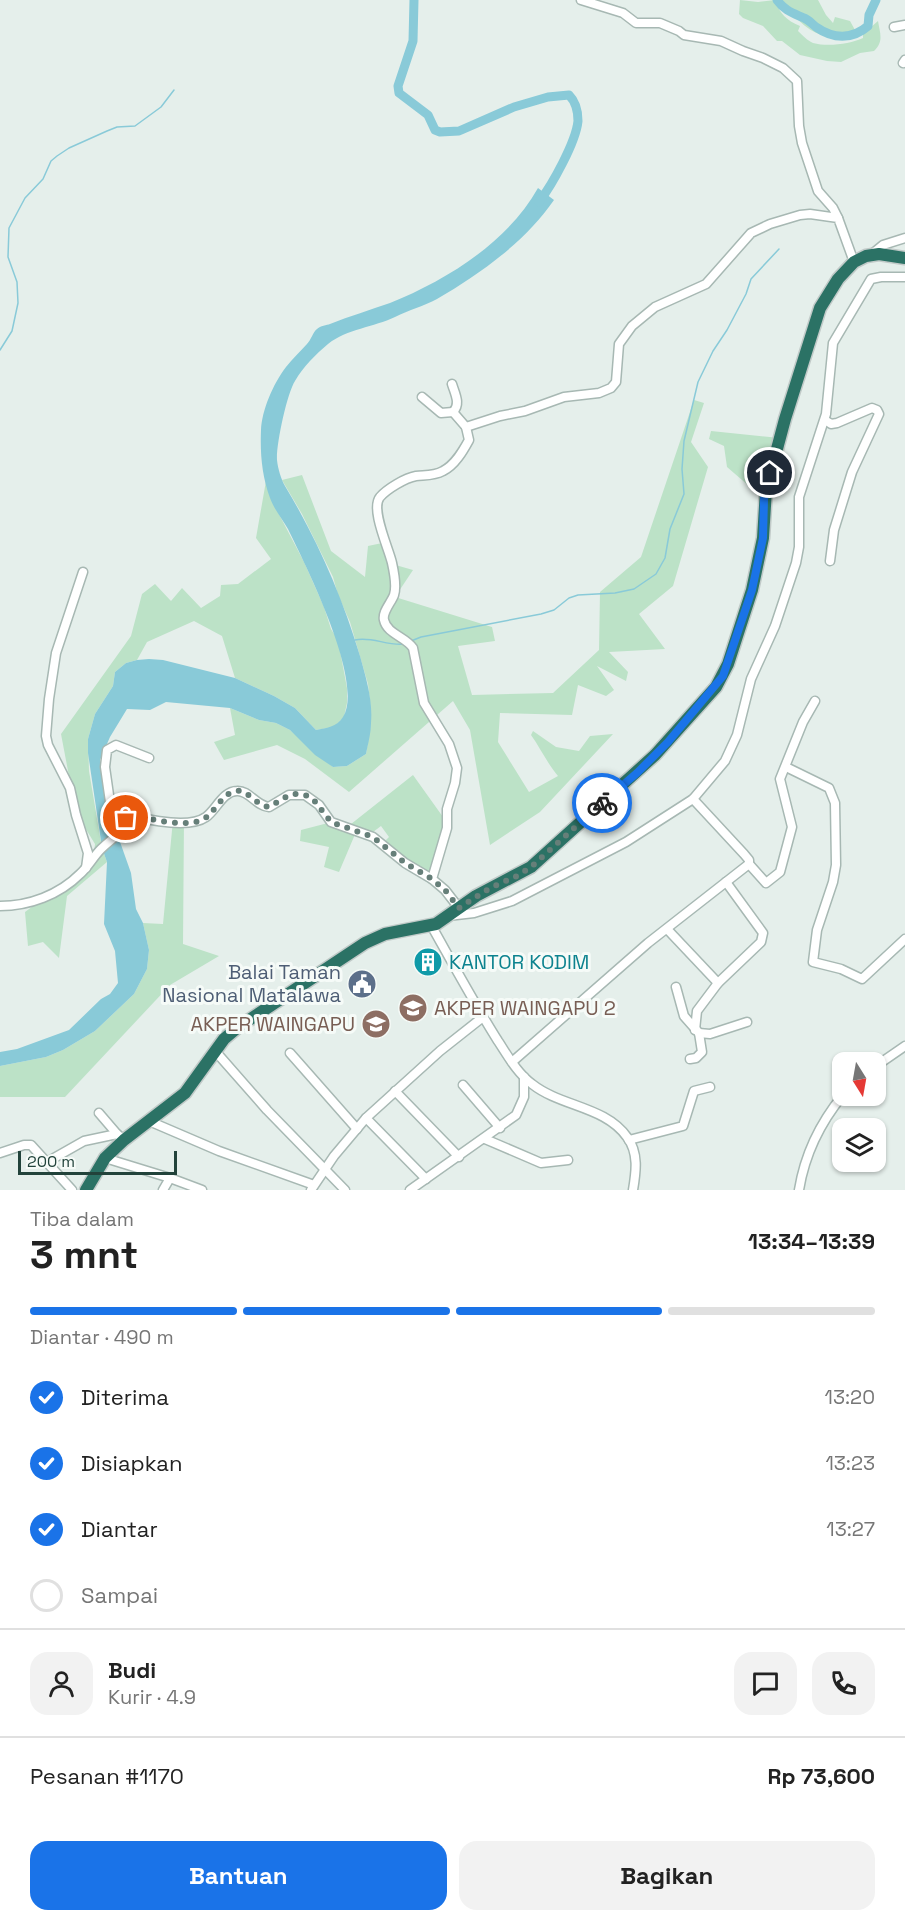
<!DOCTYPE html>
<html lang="id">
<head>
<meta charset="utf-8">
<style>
  :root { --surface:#fff; --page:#f2f2f2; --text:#222; --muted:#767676; --line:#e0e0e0; --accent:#1a73e8 }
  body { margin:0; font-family:"Space Grotesk",sans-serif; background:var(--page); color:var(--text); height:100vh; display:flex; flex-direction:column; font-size:22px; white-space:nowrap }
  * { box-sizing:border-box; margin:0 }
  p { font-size:20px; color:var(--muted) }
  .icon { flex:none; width:33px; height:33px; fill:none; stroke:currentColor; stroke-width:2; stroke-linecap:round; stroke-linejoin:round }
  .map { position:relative; height:1190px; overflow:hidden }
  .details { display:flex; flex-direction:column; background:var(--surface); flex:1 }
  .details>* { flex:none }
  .needle { width:39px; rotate:169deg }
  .controls { position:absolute; left:832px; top:1052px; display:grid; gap:12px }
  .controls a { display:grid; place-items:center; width:54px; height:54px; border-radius:12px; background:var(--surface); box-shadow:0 2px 4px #0004; font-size:30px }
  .scale { position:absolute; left:18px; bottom:15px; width:159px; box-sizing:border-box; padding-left:6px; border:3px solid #22433b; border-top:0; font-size:16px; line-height:21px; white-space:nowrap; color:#22433b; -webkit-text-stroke:4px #f6fbf8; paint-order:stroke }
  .pin { position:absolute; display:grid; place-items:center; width:51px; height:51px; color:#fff; margin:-26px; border:3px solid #fff; border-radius:50%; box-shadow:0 2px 6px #0007 }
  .courier { position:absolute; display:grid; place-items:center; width:60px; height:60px; margin:-30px; border:4px solid #1a73e8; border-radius:50%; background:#fff; color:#222; box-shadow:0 2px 8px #0007 }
  .overview em { font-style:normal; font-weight:600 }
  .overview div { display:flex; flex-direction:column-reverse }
  .overview { display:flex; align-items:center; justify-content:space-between; height:102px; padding:0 30px }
  h1 { font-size:39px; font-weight:600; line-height:45px }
  .bar { display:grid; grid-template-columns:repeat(4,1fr); gap:9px 6px; align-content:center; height:72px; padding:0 30px }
  .bar i { height:8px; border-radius:4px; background:var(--line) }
  .bar .selected { background:var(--accent) }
  .bar p { grid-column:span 4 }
  .line { display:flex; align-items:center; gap:15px; padding:0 30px; border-top:2px solid var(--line) }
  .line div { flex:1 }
  .round { display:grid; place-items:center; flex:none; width:63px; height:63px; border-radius:18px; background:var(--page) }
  ol { padding:0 30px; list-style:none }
  li { display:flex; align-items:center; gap:18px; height:66px }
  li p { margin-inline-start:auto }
  li .icon { padding:6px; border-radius:50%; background:var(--accent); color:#fff; stroke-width:4 }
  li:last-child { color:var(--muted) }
  li i { width:33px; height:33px; border:3px solid var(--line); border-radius:50% }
  .primary-button { display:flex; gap:12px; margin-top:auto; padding:12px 30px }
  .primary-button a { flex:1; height:69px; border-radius:18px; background:var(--accent); color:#fff; font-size:24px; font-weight:600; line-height:69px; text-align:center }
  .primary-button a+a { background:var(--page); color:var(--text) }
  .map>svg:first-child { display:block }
</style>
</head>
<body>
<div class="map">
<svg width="905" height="1190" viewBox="0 0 905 1190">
  <rect width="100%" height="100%" fill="#e5efeb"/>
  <g fill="#bce2c7">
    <path d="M740 0 758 2 775 0C780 14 786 20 800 26L798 31C802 35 808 41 813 43 828 47 850 44 863 38V34L878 21C880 34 884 41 874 51L860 53 841 62 827 61 800 55 782 41H777L763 26 743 18 739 14Z"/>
    <path d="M782 0H818L826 15 833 23 835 17 850 21 855 30C845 32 832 37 822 35 805 30 792 14 782 0Z"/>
    <path d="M694 400 704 403 691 442 708 467 673 586 639 614 665 649 609 652 628 672 626 681 597 666 614 690 606 696 578 685 572 715 500 713 498 742 529 792 558 776C547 763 541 749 531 735L533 731 556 747 579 751 590 736 613 734 540 812 490 845 470 730 453 701 349 792 305 759 277 745 224 760 214 742 235 735 230 708 259 720 276 723 290 730 333 767 347 766 366 754 371 723 370 702 368 684 350 622 338 595 333 577 302 514 282 480 302 475 331 551 365 577 368 546 387 542 392 564 413 570 395 597 492 627 495 641 458 646 472 695 553 693 599 650 600 592 641 557Z"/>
    <polygon points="711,431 780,438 764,499 727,467 724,446 709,439"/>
    <polygon points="266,481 271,499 304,562 324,607 331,629 338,640 347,688 347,703 344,717 334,727 316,730 295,708 274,696 235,678 222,636 194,621 147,642 137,660 126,663 115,672 113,686 95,714 88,739 89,771 102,848 107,862 67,896 59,958 43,942 28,946 25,912 93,862 95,844 76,813 61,734 131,636 142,594 155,584 171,601 182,588 201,608 220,596 221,585 238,584 271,559 256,538"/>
    <polygon points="413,775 443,817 443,826 439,839 437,858 428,879 381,845 389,837 381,826 369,835 356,832 339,872 324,867 329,847 300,841 301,830 328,823 346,828"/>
    <polygon points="184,819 183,944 219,956 170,985 65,1097 0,1097 0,1066 46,1057 63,1050 95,1031 134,994 147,969 149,950 143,923 163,924 173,820"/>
  </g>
  <path fill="#89cad8" d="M538 188 554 200C525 242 480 274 437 299 424 306 409 310 395 317 374 327 347 329 328 344 316 354 303 367 295 381 287 393 276 445 277 460 278 469 281 479 285 486 317 539 342 596 360 656 366 678 373 700 371 723 371 733 368 744 366 754L347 766 333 767 315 755 290 730 276 723 259 720 230 708 166 702 150 710 127 709 110 737 100 760 107 805 131 873 136 909 143 923 149 950 147 969 134 994 95 1031 63 1050 46 1057 0 1066V1052L17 1049 69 1030 101 999 110 994 118 983 115 951 104 924 107 862 102 848 88 753V739L95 714 113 686 115 672 126 663 137 660 149 659 163 660 235 678 274 696 295 708 316 730C326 728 337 727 343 717 365 682 305 564 288 529 282 519 274 509 270 498 262 476 260 454 261 430 262 410 273 384 286 367 292 359 300 352 307 344 311 340 313 332 317 329 320 326 327 325 330 324 350 316 370 310 390 303 447 280 508 242 538 188Z"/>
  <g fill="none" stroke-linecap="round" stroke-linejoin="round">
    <g stroke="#89cad8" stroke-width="1.5">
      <polyline points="0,350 12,331 18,303 17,282 8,257 9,228 25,198 43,179 51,161 57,156 69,148 107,131 117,127 135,126 161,107 174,90"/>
      <path d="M355 640C371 636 387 646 404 644"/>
      <polyline points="411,641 421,637 541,614 554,610 569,598 578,595 615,593 634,589 656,574 665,558 670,529 684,494 682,469 684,441 698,382 713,351 727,330 746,294 751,279 779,249"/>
    </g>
    <g stroke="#89cad8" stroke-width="9">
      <path d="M414 0 413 41 398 86 399 93 428 115 435 130 440 132 459 131 514 107 548 97 569 95C575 101 578 111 578 121 576 142 552 185 539 202"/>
      <path d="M777 0C785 11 793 13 804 18 809 20 812 24 816 27 833 39 852 40 868 26L869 15 876 0"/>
    </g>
    <g stroke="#a7b8b3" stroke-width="11">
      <g id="minor">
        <polyline points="581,0 623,13 636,23 660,23 679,31 684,35 721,41 743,51 763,58 783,68 797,81 799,126 802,143 818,191 833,208 838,218"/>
        <polyline points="894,27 905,25"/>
        <polyline points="903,63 905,60"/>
        <polyline points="872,254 883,245 905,238"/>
        <path d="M452 384C455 394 461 404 453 412L466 427"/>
        <polyline points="422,397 441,413 453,412"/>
        <polyline points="825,420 831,424 837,423 872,408 877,410 879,414 852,472 834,530 830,561"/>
        <polyline points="83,572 56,653 49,699 46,736 48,745 70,788 76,815 88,853 86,868"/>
        <path d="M149 758 116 745 107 750 105 767 111 809C133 817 186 831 206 817 216 810 223 791 237 791 249 790 256 806 269 807L289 795H305L319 805 331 822 373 837 405 863 432 879"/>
        <polyline points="786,767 829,788 835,803 836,865 833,882 817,930 813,962 841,969 862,979 905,939"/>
        <polyline points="749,864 766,883 780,872 792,827 780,779 803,722 815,701"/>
        <path d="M0 906C29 906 59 895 80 874 88 867 93 857 101 849 114 836 124 834 127 813"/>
        <path d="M459 908 445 890 432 879 447 828V809L455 783 457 768 449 744 424 703 413 648C406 637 387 634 384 620 382 612 391 603 394 595 397 586 394 572 392 563 389 549 370 509 380 497 387 489 405 478 416 476 425 475 434 476 443 471 455 465 463 451 469 440L466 427 500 416 525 411 564 397 599 393 611 388 616 382 619 344 632 326 655 307 706 284 751 233 770 224 800 215 810 214 838 218 854 262"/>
        <polyline points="448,916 474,913 512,901 626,842 693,799 725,761 737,735 751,679 775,626 796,563 799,547 799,497 826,414 833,343 871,279 881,277 905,277"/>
        <path d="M431 925C453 964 474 1003 498 1041 508 1056 517 1073 532 1084 561 1107 605 1106 627 1137 639 1153 636 1172 633 1190"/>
        <polyline points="667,929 718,983"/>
        <polyline points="676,987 684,1016 699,1033 710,1034 747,1022"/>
        <polyline points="695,1030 697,1011 718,983 761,942 763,933 726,882"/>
        <polyline points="216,1052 267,1110 345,1190"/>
        <polyline points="290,1053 357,1129"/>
        <polyline points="690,1059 696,1058 702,1052 699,1033"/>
        <polyline points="512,1062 648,943 749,864 749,860 744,854 693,799"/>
        <polyline points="876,1066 905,1046"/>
        <polyline points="463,1085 500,1128"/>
        <polyline points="395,1091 459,1157"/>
        <polyline points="99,1113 117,1134"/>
        <polyline points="366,1118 426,1179"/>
        <polyline points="149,1121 219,1151 314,1185"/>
        <polyline points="485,1139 541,1163 568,1160"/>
        <polyline points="629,1140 683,1126 694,1091 710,1087"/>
        <polyline points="0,1153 24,1145 31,1145 72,1190"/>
        <polyline points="105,1158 170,1178 202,1190"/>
        <polyline points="47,1162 84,1141 117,1134 124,1140"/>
        <polyline points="163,1190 170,1178"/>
        <polyline points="311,1190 334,1156 366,1118 440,1051 483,1017"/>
        <polyline points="410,1190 516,1115 524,1097 524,1077"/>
        <path d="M799 1190C805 1153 820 1123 843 1095"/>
      </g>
    </g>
    <g stroke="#c1cac8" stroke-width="15">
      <polyline id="highway" points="86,1190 105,1158 124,1140 185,1093 224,1039 237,1028 365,943 385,934 436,924 476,896 531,867 655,755 716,687 728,664 752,590 763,538 766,490 785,419 820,308 838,279 854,262 866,256 879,254 905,258"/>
    </g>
    <use href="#minor" stroke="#fff" stroke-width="8"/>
    <use href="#highway" stroke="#2b7265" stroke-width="12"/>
  </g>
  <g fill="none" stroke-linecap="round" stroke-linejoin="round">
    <path stroke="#667f79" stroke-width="6" stroke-dasharray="0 10.8" d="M126 818 127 813C147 818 192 832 209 815 217 807 225 792 236 791 248 789 256 806 269 807L289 795 295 794 305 795 313 799 331 822 373 837 405 863 432 879 445 890 459 908 490 888 517 876 531 867 602 803"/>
    <polyline stroke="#1a73e8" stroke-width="8" points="602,803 637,773 668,742 723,676 752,590 763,538 764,499 770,473"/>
  </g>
  <defs>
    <g id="building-disc" transform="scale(1.5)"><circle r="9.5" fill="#0f9aa8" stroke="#f6fbf8"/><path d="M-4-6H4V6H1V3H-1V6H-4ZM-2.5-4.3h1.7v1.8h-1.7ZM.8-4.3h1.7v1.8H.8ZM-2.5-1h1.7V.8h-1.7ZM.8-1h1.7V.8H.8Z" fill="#fff"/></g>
    <g id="civic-disc" transform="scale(1.5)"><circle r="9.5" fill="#5c6f8a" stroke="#f6fbf8"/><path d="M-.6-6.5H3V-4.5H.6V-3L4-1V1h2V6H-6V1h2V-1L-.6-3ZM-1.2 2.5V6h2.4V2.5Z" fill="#fff"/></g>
    <g id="university-disc" transform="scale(1.5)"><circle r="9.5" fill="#8d6e63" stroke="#f6fbf8"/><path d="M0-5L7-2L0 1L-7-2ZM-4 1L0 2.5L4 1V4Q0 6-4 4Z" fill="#fff"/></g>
  </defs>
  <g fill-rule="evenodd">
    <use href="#building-disc" x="428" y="962"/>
    <use href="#civic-disc" x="362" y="984"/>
    <use href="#university-disc" x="413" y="1008"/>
    <use href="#university-disc" x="376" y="1024"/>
  </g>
  <g text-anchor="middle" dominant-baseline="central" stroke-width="6" stroke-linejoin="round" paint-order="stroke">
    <g font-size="20" fill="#0d838f" stroke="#f6fbf8" text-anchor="start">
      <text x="449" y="962">KANTOR KODIM</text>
    </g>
    <g font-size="20" fill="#4e5e75" stroke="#f6fbf8" text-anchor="end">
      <text x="341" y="972">Balai Taman<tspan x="341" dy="23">Nasional Matalawa</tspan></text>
    </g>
    <g font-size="20" fill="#785e54" stroke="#f6fbf8" text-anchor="start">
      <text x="434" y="1008">AKPER WAINGAPU 2</text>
      <text x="355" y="1024" text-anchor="end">AKPER WAINGAPU</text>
    </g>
  </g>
</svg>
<div class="controls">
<a><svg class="needle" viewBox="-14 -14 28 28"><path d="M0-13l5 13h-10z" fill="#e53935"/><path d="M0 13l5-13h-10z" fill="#767676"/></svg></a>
<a><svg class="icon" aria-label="layers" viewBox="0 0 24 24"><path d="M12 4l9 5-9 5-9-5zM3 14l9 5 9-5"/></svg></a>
</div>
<div class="scale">200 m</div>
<div class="pin" style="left:126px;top:818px;background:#ea580c"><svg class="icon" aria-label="bag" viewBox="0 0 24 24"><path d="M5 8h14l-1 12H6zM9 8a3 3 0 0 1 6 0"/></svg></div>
<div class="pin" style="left:770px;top:473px;background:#1f2937"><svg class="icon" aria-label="home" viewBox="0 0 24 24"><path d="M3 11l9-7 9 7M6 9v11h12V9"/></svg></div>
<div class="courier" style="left:602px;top:803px"><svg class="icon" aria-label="bike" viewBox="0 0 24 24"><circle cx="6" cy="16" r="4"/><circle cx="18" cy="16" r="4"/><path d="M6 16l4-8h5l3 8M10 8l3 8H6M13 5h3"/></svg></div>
</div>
<section class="details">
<div class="overview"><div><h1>3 mnt</h1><p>Tiba dalam</p></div><em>13:34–13:39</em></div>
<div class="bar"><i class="selected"></i><i class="selected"></i><i class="selected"></i><i></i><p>Diantar · 490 m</p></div>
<ol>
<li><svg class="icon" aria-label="check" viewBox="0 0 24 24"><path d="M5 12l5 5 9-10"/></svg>Diterima<p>13:20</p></li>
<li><svg class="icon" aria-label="check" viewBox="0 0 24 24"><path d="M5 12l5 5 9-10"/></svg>Disiapkan<p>13:23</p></li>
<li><svg class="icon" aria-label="check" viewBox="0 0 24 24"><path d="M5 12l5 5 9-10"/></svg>Diantar<p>13:27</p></li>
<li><i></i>Sampai</li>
</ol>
<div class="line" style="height:108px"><a class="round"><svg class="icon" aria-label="person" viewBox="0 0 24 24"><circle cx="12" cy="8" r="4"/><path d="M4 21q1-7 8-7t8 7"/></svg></a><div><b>Budi</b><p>Kurir · 4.9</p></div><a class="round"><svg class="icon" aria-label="chat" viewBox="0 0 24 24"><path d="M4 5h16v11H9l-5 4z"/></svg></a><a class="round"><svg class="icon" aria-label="phone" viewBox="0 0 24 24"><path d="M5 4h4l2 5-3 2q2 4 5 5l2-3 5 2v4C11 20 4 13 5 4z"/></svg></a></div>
<div class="line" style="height:78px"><div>Pesanan #1170</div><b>Rp 73,600</b></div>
<div class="primary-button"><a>Bantuan</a><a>Bagikan</a></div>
</section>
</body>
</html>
